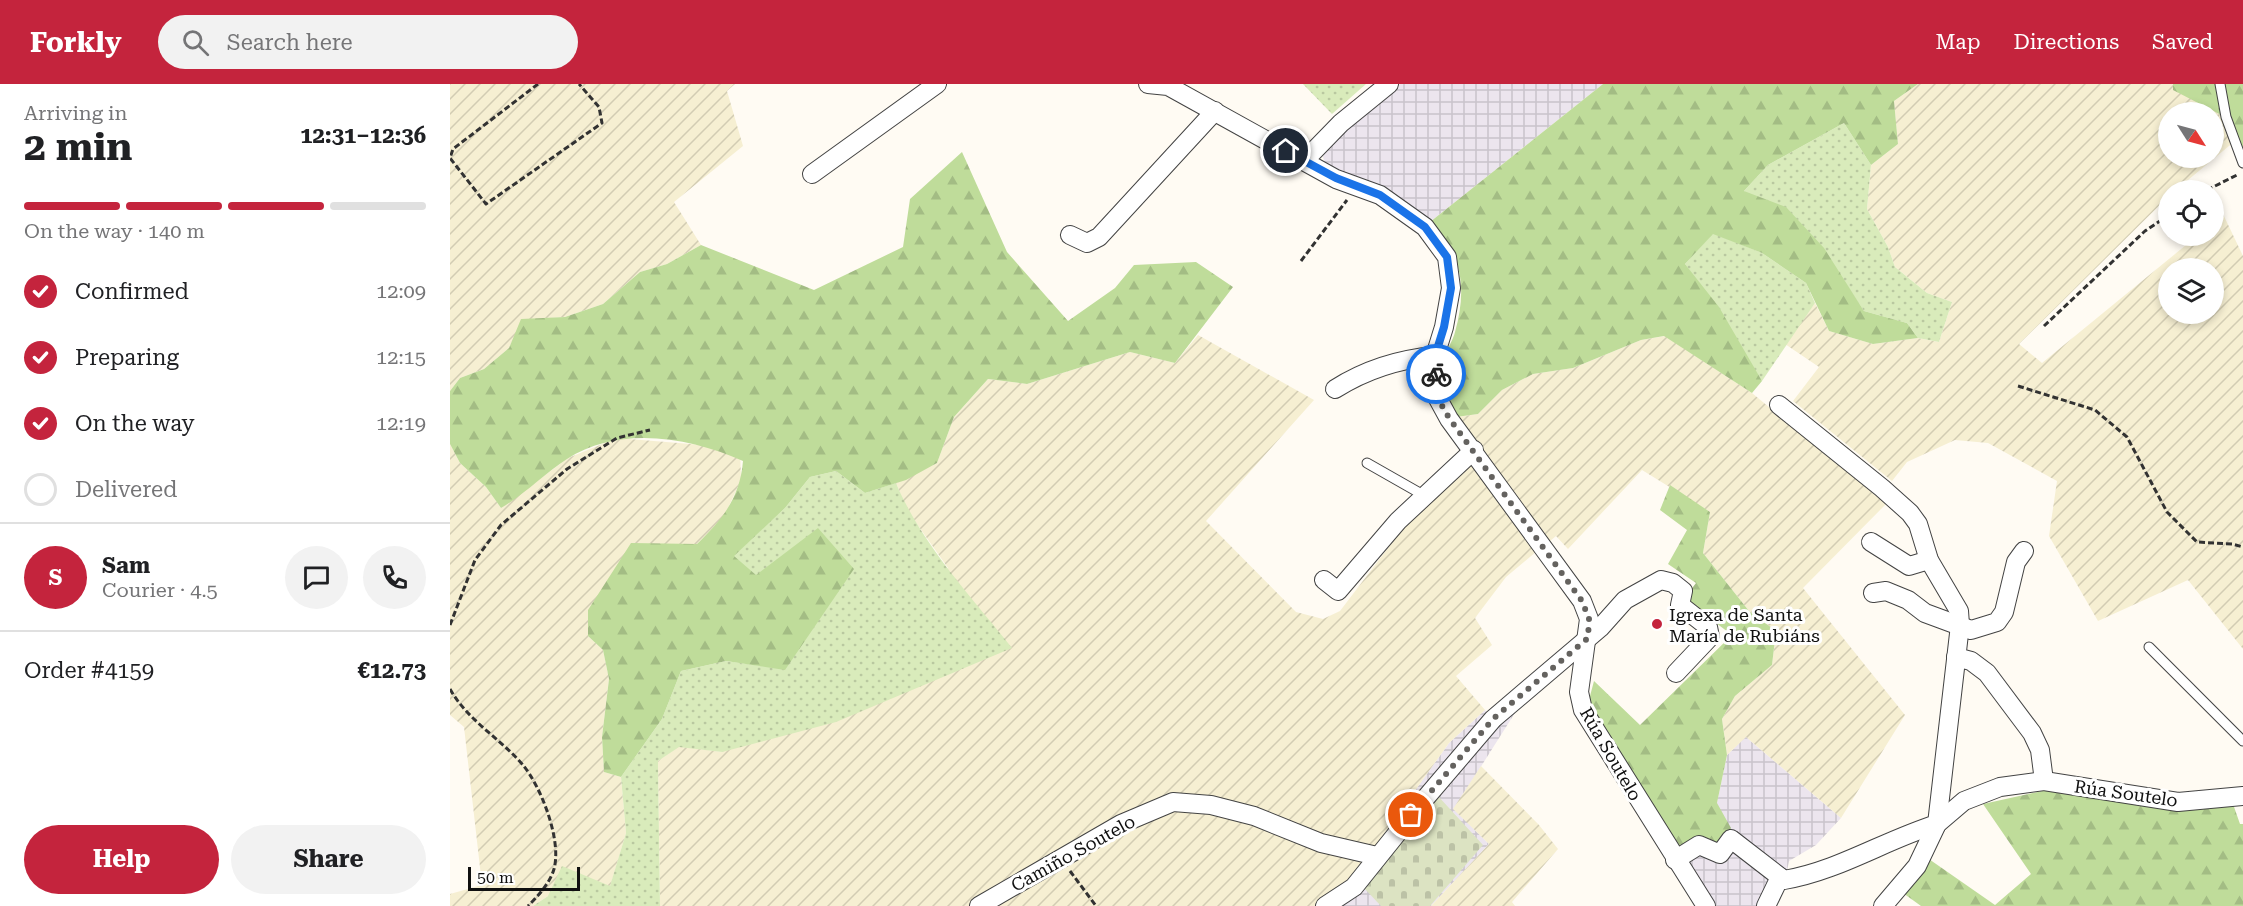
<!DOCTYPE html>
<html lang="en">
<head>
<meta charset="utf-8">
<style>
  :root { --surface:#fff; --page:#f2f2f2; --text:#202124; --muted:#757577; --line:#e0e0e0; --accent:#c4243d }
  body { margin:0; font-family:"Roboto Serif",serif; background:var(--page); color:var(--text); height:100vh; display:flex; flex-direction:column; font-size:22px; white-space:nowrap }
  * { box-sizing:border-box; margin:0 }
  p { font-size:20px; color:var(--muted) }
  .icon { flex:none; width:33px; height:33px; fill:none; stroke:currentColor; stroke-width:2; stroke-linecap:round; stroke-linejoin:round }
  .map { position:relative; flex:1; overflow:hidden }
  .panel { display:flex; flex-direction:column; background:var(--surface); width:450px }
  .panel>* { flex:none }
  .needle { width:39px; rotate:126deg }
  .controls { position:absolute; left:1708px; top:18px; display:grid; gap:12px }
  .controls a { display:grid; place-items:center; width:66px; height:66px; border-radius:50%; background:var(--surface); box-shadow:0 3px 9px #0003; font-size:30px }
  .scale { position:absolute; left:18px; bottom:15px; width:112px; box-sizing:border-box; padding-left:6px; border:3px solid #101010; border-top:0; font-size:16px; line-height:21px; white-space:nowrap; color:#101010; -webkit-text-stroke:4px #fff; paint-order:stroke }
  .pin { position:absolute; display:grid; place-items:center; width:51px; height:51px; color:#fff; margin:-26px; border:3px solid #fff; border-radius:50%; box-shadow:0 2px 6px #0007 }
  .courier { position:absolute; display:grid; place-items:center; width:60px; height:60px; margin:-30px; border:4px solid #1a73e8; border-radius:50%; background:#fff; color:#222; box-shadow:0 2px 8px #0007 }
  .headline em { font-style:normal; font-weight:700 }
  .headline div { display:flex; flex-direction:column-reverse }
  .headline { display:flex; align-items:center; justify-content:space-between; height:102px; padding:0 24px }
  h1 { font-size:39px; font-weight:700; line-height:45px }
  .bar { display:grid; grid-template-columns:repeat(4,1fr); gap:9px 6px; align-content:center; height:72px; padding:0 24px }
  .bar i { height:8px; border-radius:4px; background:var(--line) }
  .bar .on { background:var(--accent) }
  .bar p { grid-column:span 4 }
  .line { display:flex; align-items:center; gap:15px; padding:0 24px; border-top:2px solid var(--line) }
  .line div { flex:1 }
  .round { display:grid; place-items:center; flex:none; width:63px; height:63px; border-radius:32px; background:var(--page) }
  ol { padding:0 24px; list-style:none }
  li { display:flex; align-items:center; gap:18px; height:66px }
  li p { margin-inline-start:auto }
  li .icon { padding:6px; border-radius:50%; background:var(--accent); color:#fff; stroke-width:4 }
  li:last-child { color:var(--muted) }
  li i { width:33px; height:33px; border:3px solid var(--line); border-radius:50% }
  .button { display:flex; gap:12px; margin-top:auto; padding:12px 24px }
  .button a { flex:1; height:69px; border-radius:36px; background:var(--accent); color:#fff; font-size:24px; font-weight:700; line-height:69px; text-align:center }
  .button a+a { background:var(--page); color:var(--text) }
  header { display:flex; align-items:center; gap:36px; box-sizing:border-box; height:84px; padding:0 30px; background:var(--accent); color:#fff }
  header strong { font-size:28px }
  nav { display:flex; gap:33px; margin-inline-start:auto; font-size:21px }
  .search { width:420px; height:54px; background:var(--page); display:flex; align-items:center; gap:15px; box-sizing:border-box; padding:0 21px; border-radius:33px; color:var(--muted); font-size:22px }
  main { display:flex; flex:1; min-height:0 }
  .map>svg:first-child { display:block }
</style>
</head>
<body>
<header>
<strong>Forkly</strong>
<div class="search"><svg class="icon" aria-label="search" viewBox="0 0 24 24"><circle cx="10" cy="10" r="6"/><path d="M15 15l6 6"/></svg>Search here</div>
<nav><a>Map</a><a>Directions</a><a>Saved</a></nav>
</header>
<main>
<section class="panel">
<div class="headline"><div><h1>2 min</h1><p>Arriving in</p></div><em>12:31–12:36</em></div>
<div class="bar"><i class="on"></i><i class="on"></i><i class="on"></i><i></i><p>On the way · 140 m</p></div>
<ol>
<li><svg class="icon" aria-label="check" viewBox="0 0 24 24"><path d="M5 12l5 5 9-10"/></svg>Confirmed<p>12:09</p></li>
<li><svg class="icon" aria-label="check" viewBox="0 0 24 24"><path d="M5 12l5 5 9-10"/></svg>Preparing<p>12:15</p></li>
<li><svg class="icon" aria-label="check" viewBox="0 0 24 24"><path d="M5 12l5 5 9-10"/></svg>On the way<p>12:19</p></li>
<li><i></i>Delivered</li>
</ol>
<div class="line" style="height:108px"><b class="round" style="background:var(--accent);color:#fff">S</b><div><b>Sam</b><p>Courier · 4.5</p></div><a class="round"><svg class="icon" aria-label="chat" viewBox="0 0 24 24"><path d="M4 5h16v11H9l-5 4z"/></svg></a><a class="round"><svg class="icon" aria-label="phone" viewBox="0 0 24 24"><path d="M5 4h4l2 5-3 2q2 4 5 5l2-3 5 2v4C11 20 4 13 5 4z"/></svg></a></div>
<div class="line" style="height:78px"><div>Order #4159</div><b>€12.73</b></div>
<div class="button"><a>Help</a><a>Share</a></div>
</section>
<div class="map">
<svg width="1793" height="822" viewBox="0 0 1793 822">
  <defs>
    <pattern id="industrial-grid" width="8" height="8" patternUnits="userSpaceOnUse" patternTransform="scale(1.5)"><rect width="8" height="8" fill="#ece5ee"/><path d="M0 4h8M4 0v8" fill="none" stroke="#c9c3cb"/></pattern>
    <pattern id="farmland-furrows" width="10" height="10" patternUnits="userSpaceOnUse" patternTransform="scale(1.5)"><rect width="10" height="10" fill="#f6efd2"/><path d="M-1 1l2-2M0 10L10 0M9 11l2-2" fill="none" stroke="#d2ccb3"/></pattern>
    <pattern id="grass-dots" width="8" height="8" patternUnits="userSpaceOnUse" patternTransform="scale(1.5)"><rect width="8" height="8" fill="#d9ebbb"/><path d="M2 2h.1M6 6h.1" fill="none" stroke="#b9c8a0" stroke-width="1.8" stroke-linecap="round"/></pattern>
    <pattern id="forest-firs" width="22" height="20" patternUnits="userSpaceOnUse" patternTransform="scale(1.5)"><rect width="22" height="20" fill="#bfdc9a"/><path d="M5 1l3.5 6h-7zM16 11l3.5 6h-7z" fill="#a3bc84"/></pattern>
    <pattern id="cemetery-stones" width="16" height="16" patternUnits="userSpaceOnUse" patternTransform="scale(1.5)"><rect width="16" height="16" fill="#dce3c2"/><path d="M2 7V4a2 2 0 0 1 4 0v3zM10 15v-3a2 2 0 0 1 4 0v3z" fill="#bcc2a6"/></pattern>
  </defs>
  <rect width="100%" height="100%" fill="#fffbf3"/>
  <g fill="url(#industrial-grid)">
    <polygon points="950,0 1153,0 980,138 933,105 876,82 873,73 876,63"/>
    <polygon points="1084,599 1004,725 1039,760 981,822 875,822 927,772 929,757 999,659 1035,626 1043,635"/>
    <polygon points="1296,653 1391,734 1366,761 1339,777 1336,792 1323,822 1266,822 1230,768 1267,719 1277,671"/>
  </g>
  <g fill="url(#farmland-furrows)" fill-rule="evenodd">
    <polygon points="0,0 285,0 277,7 293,62 224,118 251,161 217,180 190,188 153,220 115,233 72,236 59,264 34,285 10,294 0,307"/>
    <path d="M1468 0H1753L1785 57 1726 106H1719V112L1569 260 1592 279 1747 152H1764V137L1773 130 1793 172V565L1738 496 1648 537 1599 452 1607 397 1538 359 1505 356 1457 378 1442 397 1343 317 1369 283 1335 260 1365 219 1379 247 1423 260 1468 254 1489 258 1502 218 1477 209 1445 183 1438 163 1417 125 1421 81 1448 60 1444 17ZM1719 28H1764V74H1719ZM1719 184H1764V230H1719Z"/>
    <polygon points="748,251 864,316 756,437 846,528 873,535 890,527 954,443 1019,374 1087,467 1056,493 1025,534 1042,561 1006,592 1035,626 999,659 929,757 927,772 875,822 210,822 208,677 229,662 272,668 498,484 457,426 446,399 487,379 504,333 538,295 577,300 680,268 725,279"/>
    <polygon points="1215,252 1302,309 1436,420 1353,504 1455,631 1391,734 1296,653 1277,671 1272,635 1285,612 1322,581 1326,547 1299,527 1253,469 1260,428 1192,386 1118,465 1106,452 1099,458 1006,333 1028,330 1052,306 1083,290 1123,284 1191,256"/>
    <polygon points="167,354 290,364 291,396 273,435 247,460 215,461 138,552 153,566 159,595 152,653 154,688 171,693 176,749 160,803 98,812 83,822 0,822 0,810 32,801 14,643 0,631 0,360 10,379 36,403 51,424 118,374"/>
    <polygon points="1031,682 1089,741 1108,765 1062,818 1065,822 981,822 1039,760 1003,725"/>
  </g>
  <g fill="url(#grass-dots)">
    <polygon points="853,0 916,0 882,30"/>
    <polygon points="1394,39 1421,81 1417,125 1438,163 1445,183 1477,209 1502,218 1489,258 1468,254 1457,239 1414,227 1396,200 1294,107 1318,81"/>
    <polygon points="1263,149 1312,169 1356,199 1365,219 1312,297 1235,180"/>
    <path d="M386 387 415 409 446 399C472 461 521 512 562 564L386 638 272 668 229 663 208 677 210 822H83L98 812 112 782 160 802 176 749 171 693 212 635 231 587 276 577 335 585 305 491 283 472 335 424 360 393Z"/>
  </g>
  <g fill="url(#forest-firs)">
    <path d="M1153 0H1468L1444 17 1448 60 1421 81 1394 39 1318 81 1294 107 1336 123 1374 164 1414 227 1457 239 1468 254 1423 260 1379 247 1356 199 1312 169 1263 150 1235 180 1269 223 1312 297 1302 309 1214 252 1191 256 1123 284 1083 290 1052 306 1028 330 1006 333C998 315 995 293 996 274 996 265 1003 257 1005 248 1017 206 1013 169 980 138Z"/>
    <polygon points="1723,0 1793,0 1793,79 1777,34 1723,6"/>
    <path d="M512 68 557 168 618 237 665 204 684 181 746 178 783 203 725 279 680 268 577 300 538 295 504 333 487 379 456 396 415 409 386 387 360 393 335 424 284 472 306 491 368 444 404 485 335 586 276 577 231 587 212 635 171 693 154 688 152 653 159 595 153 566 138 552V526L181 459 247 460C273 435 290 413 293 377 240 353 169 341 117 375 94 390 75 410 51 424L36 403 10 379 0 360V307L10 294 34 285 59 264 71 235 115 233 153 220 190 188 217 180 251 161 364 206 453 163 460 115Z"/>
    <polygon points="1220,401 1260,428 1253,469 1299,527 1326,547 1322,581 1285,612 1272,635 1277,671 1267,719 1281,744 1269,764 1230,768 1136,627 1144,597 1190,641 1282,551 1234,515 1246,499 1218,480 1237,446 1210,426"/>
    <polygon points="1597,706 1783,720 1790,740 1793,740 1793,822 1471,822 1453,809 1476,773 1545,821 1581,790 1533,720"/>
  </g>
  <polygon fill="url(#cemetery-stones)" points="988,712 1033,761 980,822 931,822 914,804"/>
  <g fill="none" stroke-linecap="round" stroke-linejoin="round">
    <g stroke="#434343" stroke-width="11">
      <g id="lane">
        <polyline points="1770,0 1776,33 1793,79"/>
        <polyline points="917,379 975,412"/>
        <polyline points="1699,563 1793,657"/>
      </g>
    </g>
    <g stroke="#434343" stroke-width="20">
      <g id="street">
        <polyline points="698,0 718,2 886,95 930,111 975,143 997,173 1001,204 994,243 985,272 987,313 999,335 1132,517 1139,535 1129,608 1133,626 1256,822"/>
        <polyline points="854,77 891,39 939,0"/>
        <polyline points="362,90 487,0"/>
        <polyline points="620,151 637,159 649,153 765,27"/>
        <path d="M885 305C915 286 950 275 985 272"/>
        <polyline points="1421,458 1459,482 1479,476"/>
        <polyline points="874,496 888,507 948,437 1024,366"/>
        <polyline points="1423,509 1436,507 1458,516 1475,529 1521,546 1547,538 1554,528 1566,478 1574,467"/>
        <polyline points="1506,573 1521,577 1537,589 1582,649 1590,666 1594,697"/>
        <path d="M1225 776 1249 761 1270 770 1281 755 1334 796C1388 787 1435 756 1487 740L1510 541 1509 527 1479 476 1468 440 1460 429 1432 404 1329 321"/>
        <polyline points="529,822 671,740 723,718 761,721 804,732 871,759 927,772"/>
        <polyline points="875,822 904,803 973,717 1043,635 1150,544 1175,516 1211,496 1223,499 1233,507 1230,521 1258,543 1260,553 1226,589"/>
        <polyline points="1316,822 1330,793"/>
        <polyline points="1433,822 1467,782 1487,740 1514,717 1550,703 1594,697 1728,718 1793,712"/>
      </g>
    </g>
    <g stroke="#323232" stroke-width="3" stroke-dasharray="6 3" stroke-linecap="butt">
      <polyline points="88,0 3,65 0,74 36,120 152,39 149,23 129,0"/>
      <polyline points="1757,106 1789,90"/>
      <polyline points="851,177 897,116"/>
      <polyline points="1594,242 1695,147 1719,131"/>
      <polyline points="1568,302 1645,326 1677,353 1717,428 1747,458 1782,460 1793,463"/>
      <polyline points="0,541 25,476 51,441 117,385 167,354 200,346"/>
      <path d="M0 605C18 637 50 654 73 681 91 703 112 756 104 785 100 799 88 812 78 822"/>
      <polyline points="620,787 646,822"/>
    </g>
    <use href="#lane" stroke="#fff" stroke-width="9"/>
    <use href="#street" stroke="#fff" stroke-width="18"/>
  </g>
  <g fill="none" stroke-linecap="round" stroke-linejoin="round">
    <polyline stroke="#64625f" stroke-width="6" stroke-dasharray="0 10.8" points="961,731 1043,635 1138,554 1139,535 1132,517 999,334 987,313 986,290"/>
    <polyline stroke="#1a73e8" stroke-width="8" points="836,67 886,94 930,111 975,143 997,173 1001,204 994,243 985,272 986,290"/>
  </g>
  <circle fill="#c4243d" stroke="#fff" stroke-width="2" cx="1207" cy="540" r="6"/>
  <g text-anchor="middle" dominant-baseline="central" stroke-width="6" stroke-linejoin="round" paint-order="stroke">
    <g font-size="18" fill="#101010" stroke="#fff" text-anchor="start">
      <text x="1219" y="530">Igrexa de Santa<tspan x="1219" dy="21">María de Rubiáns</tspan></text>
    </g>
    <g font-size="18" fill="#101010" stroke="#fff">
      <text transform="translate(1161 670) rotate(60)">Rúa Soutelo</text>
      <text transform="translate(1676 709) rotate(8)">Rúa Soutelo</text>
      <text transform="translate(623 769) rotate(-29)">Camiño Soutelo</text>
    </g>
  </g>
</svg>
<div class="controls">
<a><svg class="needle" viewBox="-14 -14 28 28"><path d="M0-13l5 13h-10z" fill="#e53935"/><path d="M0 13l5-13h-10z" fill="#757577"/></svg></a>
<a><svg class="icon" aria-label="locate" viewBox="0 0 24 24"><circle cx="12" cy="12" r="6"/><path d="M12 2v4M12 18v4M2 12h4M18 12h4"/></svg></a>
<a><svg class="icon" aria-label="layers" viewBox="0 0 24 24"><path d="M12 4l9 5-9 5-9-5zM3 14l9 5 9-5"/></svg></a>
</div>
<div class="scale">50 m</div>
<div class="pin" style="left:961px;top:731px;background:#ea580c"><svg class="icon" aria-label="bag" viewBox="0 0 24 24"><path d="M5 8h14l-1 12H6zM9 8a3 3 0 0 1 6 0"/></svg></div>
<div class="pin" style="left:836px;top:67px;background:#1f2937"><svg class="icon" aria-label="home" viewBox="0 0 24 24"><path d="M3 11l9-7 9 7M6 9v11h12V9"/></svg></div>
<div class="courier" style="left:986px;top:290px"><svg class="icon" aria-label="bike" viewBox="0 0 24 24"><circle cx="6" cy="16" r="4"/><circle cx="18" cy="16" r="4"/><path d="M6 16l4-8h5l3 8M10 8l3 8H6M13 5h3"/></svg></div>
</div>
</main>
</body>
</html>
